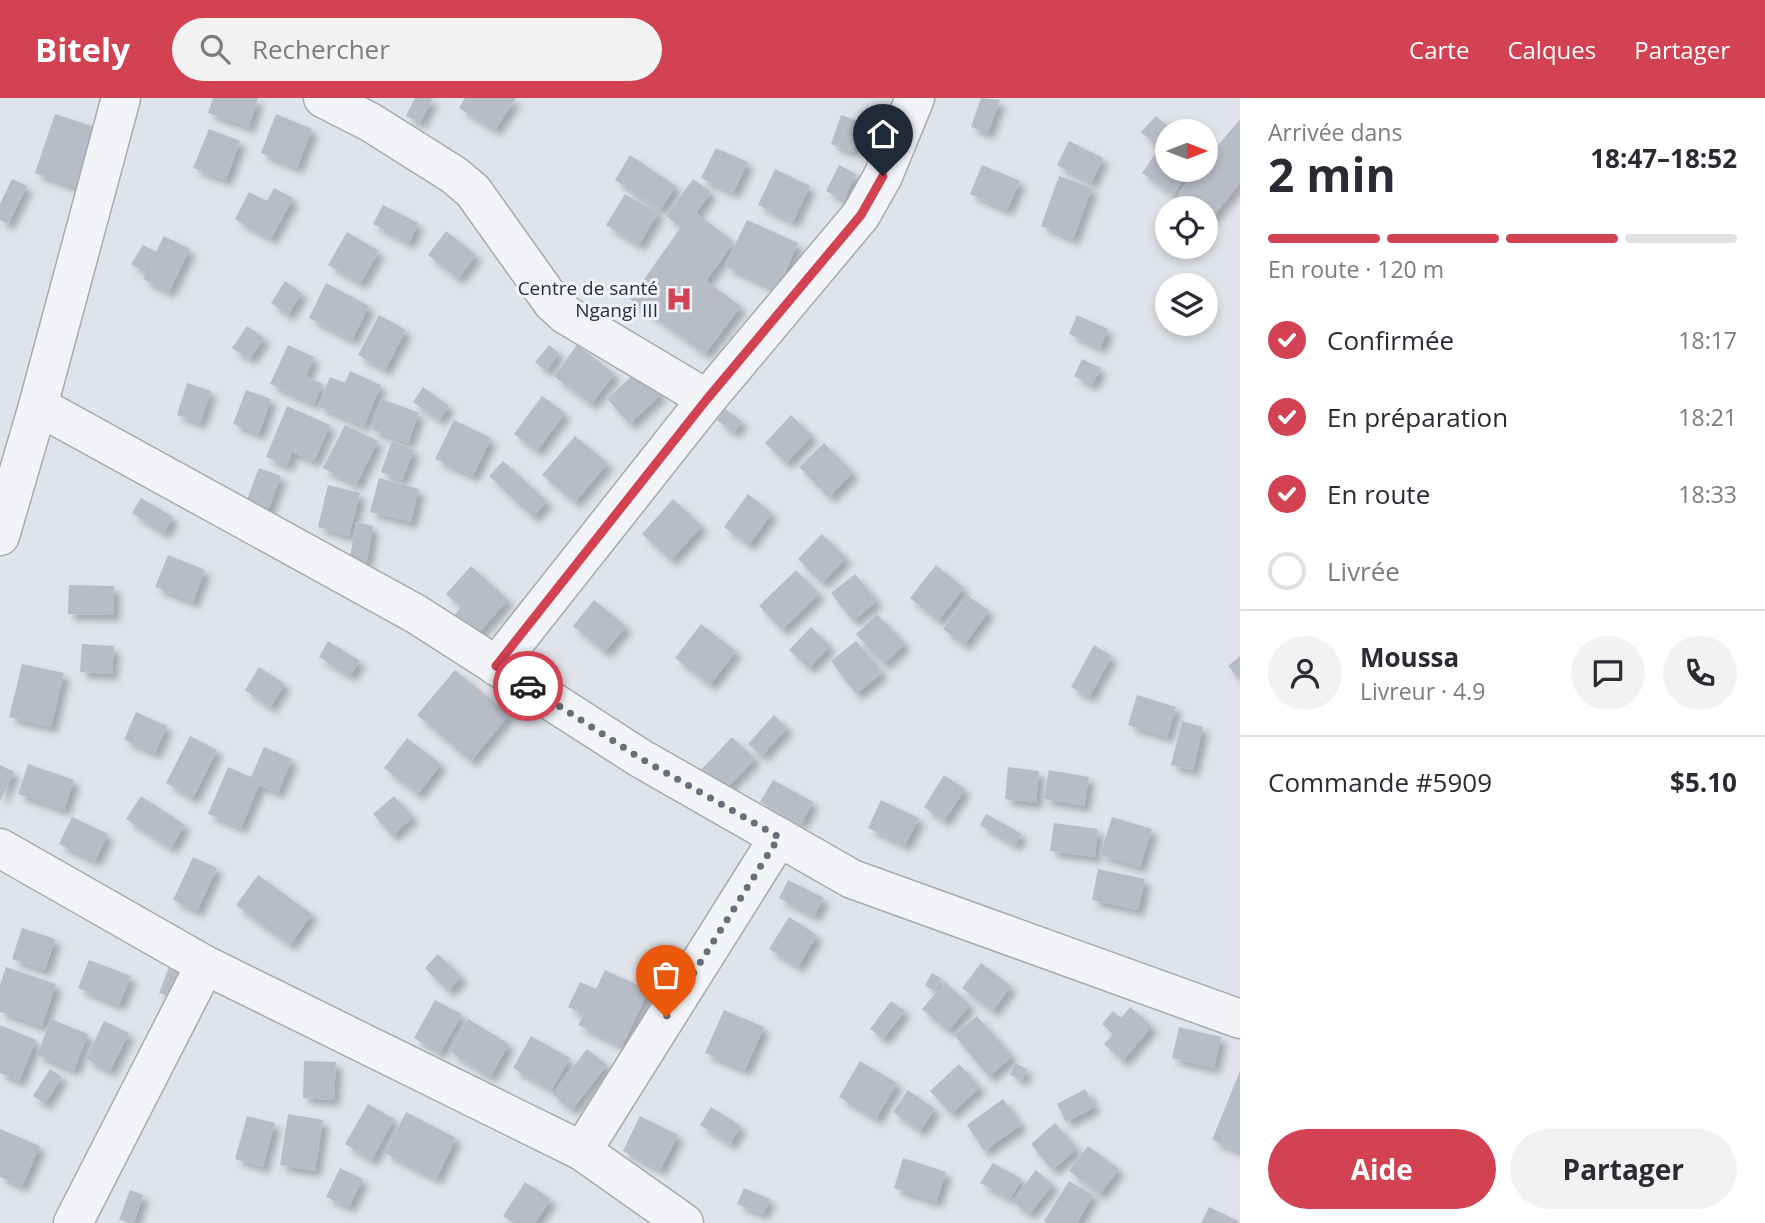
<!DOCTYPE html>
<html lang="fr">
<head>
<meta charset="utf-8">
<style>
  :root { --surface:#fff; --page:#f2f2f3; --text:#2b2b33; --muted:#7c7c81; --line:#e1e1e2; --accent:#d24252 }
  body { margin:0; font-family:"Open Sans",sans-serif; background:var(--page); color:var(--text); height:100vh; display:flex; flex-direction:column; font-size:26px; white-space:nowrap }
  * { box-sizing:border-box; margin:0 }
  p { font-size:23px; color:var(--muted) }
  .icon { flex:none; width:38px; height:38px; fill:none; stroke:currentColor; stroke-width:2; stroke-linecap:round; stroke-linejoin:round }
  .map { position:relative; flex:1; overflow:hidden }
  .side { display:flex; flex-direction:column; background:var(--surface); width:525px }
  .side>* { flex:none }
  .needle { width:46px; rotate:90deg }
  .fabs { position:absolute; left:1155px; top:21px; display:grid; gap:14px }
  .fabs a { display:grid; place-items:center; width:63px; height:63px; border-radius:50%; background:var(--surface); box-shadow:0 4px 10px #0003; font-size:35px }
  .pin { position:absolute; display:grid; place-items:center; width:60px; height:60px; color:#fff; margin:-72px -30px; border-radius:50% 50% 50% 0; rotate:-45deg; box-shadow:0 0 7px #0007 }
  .pin .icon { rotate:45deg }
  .courier { position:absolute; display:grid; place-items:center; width:70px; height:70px; margin:-35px; border:5px solid #d24252; border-radius:50%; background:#fff; color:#222; box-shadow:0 2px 9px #0007 }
  .overview em { font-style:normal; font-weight:700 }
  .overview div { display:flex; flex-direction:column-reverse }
  .overview { display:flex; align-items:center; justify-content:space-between; height:119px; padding:0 28px }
  h1 { font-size:46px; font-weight:700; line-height:52px }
  .bar { display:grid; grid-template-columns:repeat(4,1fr); gap:10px 7px; align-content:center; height:84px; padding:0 28px }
  .bar i { height:9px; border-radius:5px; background:var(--line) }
  .bar .on { background:var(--accent) }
  .bar p { grid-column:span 4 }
  .line { display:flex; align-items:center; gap:18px; padding:0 28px; border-top:2px solid var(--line) }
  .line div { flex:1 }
  .round { display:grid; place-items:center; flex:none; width:74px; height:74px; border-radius:37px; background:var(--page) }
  ol { padding:0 28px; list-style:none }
  li { display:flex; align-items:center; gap:21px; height:77px }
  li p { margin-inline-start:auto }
  li .icon { padding:7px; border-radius:50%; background:var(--accent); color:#fff; stroke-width:4 }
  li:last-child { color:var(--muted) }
  li i { width:38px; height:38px; border:4px solid var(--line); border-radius:50% }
  .primary-button { display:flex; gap:14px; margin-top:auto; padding:14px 28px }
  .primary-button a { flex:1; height:80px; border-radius:42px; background:var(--accent); color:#fff; font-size:28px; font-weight:700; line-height:80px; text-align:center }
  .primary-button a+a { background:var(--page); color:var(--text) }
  header { display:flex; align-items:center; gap:42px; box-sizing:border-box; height:98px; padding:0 35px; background:var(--accent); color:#fff }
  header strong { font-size:33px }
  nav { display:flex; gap:38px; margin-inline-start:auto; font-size:24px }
  .search { width:490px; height:63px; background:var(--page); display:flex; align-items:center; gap:18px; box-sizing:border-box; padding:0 24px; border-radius:38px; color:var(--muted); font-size:26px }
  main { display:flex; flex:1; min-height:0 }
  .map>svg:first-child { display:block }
</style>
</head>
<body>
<header>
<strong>Bitely</strong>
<div class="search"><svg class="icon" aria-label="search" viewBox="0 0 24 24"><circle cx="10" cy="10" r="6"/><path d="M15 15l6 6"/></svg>Rechercher</div>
<nav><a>Carte</a><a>Calques</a><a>Partager</a></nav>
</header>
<main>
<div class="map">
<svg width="1240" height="1125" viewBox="0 0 1240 1125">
  <defs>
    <filter id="shadow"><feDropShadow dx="6" dy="6" stdDeviation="3.5" flood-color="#0004"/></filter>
  </defs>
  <rect width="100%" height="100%" fill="#e0e3e9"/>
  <g fill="#b7bcc6" filter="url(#shadow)">
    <polygon points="213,0 258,0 249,29 208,15"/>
    <polygon points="415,0 433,0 420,25 406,18"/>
    <polygon points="465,0 516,0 495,32 459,10"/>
    <polygon points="981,0 1000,2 988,35 971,29"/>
    <polygon points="55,16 95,29 75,89 35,75"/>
    <polygon points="276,16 312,31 297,70 261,55"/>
    <polygon points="841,17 863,25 853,54 831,46"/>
    <polygon points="1156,18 1169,29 1155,46 1141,34"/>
    <polygon points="1240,21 1240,85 1210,122 1206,118 1206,110 1196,110 1178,96 1198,72 1206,72 1206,62"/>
    <polygon points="209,31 240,43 226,82 193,70"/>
    <polygon points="1069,43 1103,60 1091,85 1057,67"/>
    <polygon points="1160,49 1167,54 1167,72 1190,72 1173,97 1142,75"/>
    <polygon points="716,50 748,64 733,95 701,80"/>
    <polygon points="630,57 676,88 660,112 615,82"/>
    <polygon points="839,67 856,76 844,102 826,93"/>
    <polygon points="982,67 1020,83 1007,112 970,96"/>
    <polygon points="775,71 810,88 793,124 758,107"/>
    <polygon points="1059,78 1092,90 1073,141 1041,128"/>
    <polygon points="12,81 27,88 8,126 0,122 0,106"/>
    <polygon points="693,81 711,94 696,115 734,144 706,183 741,208 705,256 630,201 681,129 666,118"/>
    <polygon points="274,90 293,100 271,141 235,121 249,94 267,103"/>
    <polygon points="625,96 658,115 639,147 606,127"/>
    <polygon points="383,107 418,125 409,145 373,126"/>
    <polygon points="747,122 798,145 777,192 725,168"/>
    <polygon points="446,133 476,157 458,181 428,157"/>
    <polygon points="347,134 379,153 361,185 328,167"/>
    <polygon points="164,138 190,151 169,194 143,181 155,157 144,174 131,166 143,147 156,154"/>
    <polygon points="285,183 302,195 288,217 271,205"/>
    <polygon points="326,185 369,208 352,242 309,220"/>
    <polygon points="379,217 406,232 385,272 358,257"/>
    <polygon points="1077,217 1108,231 1100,250 1069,236"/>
    <polygon points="247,228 264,240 250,261 232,250"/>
    <polygon points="288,247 314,259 306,278 323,286 314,306 270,286"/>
    <polygon points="549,247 559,255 546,273 535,264"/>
    <polygon points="577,247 615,276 591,306 554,278"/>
    <polygon points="1082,261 1101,270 1092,287 1074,278"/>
    <polygon points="639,271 661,296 630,326 607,301"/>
    <polygon points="350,273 381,287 364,328 318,308 330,279 345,285"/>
    <polygon points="187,285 211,293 200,325 177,317"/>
    <polygon points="423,289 449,308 439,322 413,304"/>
    <polygon points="246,292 271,301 259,336 233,326"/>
    <polygon points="542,298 565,315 537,353 514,336"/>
    <polygon points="382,301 419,315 408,345 371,331"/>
    <polygon points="287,308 330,327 314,363 292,354 287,368 266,359"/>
    <polygon points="725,311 742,323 734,335 717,322"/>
    <polygon points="791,317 812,338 786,365 765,345"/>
    <polygon points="454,322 491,340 473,378 435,361"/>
    <polygon points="345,327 378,343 356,387 323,370"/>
    <polygon points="575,338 608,365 575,404 542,377"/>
    <polygon points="392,343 414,352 402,382 381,374"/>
    <polygon points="824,345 853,375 829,399 799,369"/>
    <polygon points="503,363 547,403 533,419 489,378"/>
    <polygon points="259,370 281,378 267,415 245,407"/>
    <polygon points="379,380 419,391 411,424 370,414"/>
    <polygon points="328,387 360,395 349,438 318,429"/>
    <polygon points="748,396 772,415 749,447 724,429"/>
    <polygon points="141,400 173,419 164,435 132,415"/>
    <polygon points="673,401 702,428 671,462 642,436"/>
    <polygon points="356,424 373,428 366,468 349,465"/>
    <polygon points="822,436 846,460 822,485 798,461"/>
    <polygon points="168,457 205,472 193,504 155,489"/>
    <polygon points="936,467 964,490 938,523 910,500"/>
    <polygon points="471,468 508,502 473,541 451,521 461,509 446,496"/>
    <polygon points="796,472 819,496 782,532 759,508"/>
    <polygon points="855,476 877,503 853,523 831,495"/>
    <polygon points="69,487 114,488 114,517 68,516"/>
    <polygon points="967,497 989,513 964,547 943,531"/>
    <polygon points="594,502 626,528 605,554 573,528"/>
    <polygon points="877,516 905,546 884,566 856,536"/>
    <polygon points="701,526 736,553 710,587 675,560"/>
    <polygon points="811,529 830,548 809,570 789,552"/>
    <polygon points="328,543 360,563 350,578 319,559"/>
    <polygon points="856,543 882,575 856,596 831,563"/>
    <polygon points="82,546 114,548 112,576 80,574"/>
    <polygon points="1094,547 1112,558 1089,599 1071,589"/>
    <polygon points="1240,558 1240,582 1228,568"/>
    <polygon points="22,566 64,575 51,629 9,619"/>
    <polygon points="259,569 285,586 270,609 245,592"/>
    <polygon points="455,572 509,617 471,663 417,617"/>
    <polygon points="1137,597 1176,609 1167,639 1128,627"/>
    <polygon points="136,614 167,628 155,655 124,642"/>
    <polygon points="774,617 787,630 762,658 748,646"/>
    <polygon points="1182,623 1203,629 1193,672 1171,667"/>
    <polygon points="190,638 217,652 193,700 166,685"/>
    <polygon points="732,639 755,661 723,694 701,672"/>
    <polygon points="407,640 441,666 418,696 384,670"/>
    <polygon points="264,649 292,661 278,695 259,687 241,730 208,716 228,669 251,679"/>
    <polygon points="28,666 74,682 64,712 18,696"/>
    <polygon points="0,667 14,674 0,703"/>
    <polygon points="1008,669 1039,673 1036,705 1005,701"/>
    <polygon points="1049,672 1089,679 1084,708 1044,701"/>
    <polygon points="944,677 965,691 944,723 924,709"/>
    <polygon points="773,682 813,704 801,726 760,704"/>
    <polygon points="141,698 185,727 171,750 126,721"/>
    <polygon points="394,698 413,719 392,738 373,716"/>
    <polygon points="881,702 919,720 905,747 868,730"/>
    <polygon points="986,716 1022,736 1015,747 980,727"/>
    <polygon points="72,719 108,736 95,763 59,746"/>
    <polygon points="1112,719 1152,731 1140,769 1100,757"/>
    <polygon points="1054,725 1098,731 1095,759 1050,753"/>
    <polygon points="193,759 217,770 197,813 173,802"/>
    <polygon points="1098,771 1145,781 1138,812 1092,802"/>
    <polygon points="258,777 312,816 290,847 236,807"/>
    <polygon points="788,782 824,800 814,818 779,800"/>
    <polygon points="789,819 817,837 798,869 769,851"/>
    <polygon points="22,830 55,841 45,872 12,861"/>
    <polygon points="438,856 462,879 448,893 425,870"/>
    <polygon points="89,862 131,878 119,907 78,890"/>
    <polygon points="981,865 1011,888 993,913 962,890"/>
    <polygon points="6,869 56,886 42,928 0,914 0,887"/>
    <polygon points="169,869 183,874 173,900 159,895"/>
    <polygon points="605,872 649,892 622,948 578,927 584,916 568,909 580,884 596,891"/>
    <polygon points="932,875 942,881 934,893 925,887"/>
    <polygon points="945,884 970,907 948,933 922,911"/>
    <polygon points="435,902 462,916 440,955 414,940"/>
    <polygon points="891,903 905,913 883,941 870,931"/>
    <polygon points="1130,909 1152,928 1123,963 1104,946 1113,936 1102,926 1113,913 1121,920"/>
    <polygon points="724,912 764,929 745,972 705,955"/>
    <polygon points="977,918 1012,958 989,979 954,937"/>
    <polygon points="51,921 88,936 74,972 37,957"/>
    <polygon points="468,921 509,946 490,979 449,953"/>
    <polygon points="104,923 129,935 110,973 86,961"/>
    <polygon points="0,927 36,942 19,983 0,975"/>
    <polygon points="1179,929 1221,939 1214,970 1172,960"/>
    <polygon points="531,938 570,960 551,992 513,970"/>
    <polygon points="587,951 607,967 572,1012 552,996"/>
    <polygon points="304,963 336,964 334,1002 303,1000"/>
    <polygon points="860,963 897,985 876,1021 839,999"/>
    <polygon points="1015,965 1027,971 1022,982 1010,977"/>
    <polygon points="959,966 980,989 951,1016 930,993"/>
    <polygon points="50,971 62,979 45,1006 33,998"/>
    <polygon points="1240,973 1240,1054 1212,1042"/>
    <polygon points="1085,991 1095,1009 1066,1024 1057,1006"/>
    <polygon points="908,992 935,1011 920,1033 893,1014"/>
    <polygon points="1003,1001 1021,1027 984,1053 967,1027"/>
    <polygon points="368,1006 394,1021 372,1062 345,1046"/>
    <polygon points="711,1009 741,1028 730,1046 700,1027"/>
    <polygon points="406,1014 456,1040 436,1081 385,1055"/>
    <polygon points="288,1016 323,1022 315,1073 280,1067"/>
    <polygon points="247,1018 275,1025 263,1069 235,1061"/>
    <polygon points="640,1018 678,1037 660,1072 623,1053"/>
    <polygon points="1055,1025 1077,1051 1052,1072 1031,1046"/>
    <polygon points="0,1031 40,1048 22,1088 0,1079"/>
    <polygon points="1088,1048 1119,1071 1100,1096 1069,1073"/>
    <polygon points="903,1060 946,1074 936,1104 894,1090"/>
    <polygon points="993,1065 1022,1081 1010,1101 980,1085"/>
    <polygon points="340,1070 363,1081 349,1109 326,1099"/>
    <polygon points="1036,1072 1053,1087 1029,1116 1012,1103"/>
    <polygon points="1069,1083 1093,1097 1077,1125 1047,1125 1044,1123"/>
    <polygon points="525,1084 551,1101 535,1125 514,1125 503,1118"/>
    <polygon points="744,1090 770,1101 763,1116 737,1106"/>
    <polygon points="130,1092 143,1097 134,1125 119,1122"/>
    <polygon points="1209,1109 1238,1123 1237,1125 1201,1125"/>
  </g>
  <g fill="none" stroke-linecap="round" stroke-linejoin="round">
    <g stroke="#a5aab3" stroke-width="41">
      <g id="minor">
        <polyline points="323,0 370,24 454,77 473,93 552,204 566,217 707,301"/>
        <polyline points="38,308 416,516 640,660 852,781 1240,921"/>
        <polyline points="0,438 38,308 121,0"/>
        <polyline points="496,568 707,301 861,117 883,78 915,0"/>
        <polyline points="0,750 205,867 582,1053 684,1125"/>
        <polyline points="582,1053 779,739"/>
        <polyline points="73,1125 205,867"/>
      </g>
    </g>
    <use href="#minor" stroke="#f3f4f8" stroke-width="38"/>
  </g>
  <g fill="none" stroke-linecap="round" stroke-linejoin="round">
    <polyline stroke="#686f7c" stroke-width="7" stroke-dasharray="0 12.6" points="528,588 640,660 779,739 666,919"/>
    <polyline stroke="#d24252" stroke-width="9" points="528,588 496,568 707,301 861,117 883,78"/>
  </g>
  <defs>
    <g id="hospital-bare" transform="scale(2.1)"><path d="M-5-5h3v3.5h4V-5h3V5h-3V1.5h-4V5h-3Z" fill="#d24252" stroke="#f0f2f7" stroke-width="2.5" paint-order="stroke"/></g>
  </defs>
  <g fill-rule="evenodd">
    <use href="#hospital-bare" x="679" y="201"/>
  </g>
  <g text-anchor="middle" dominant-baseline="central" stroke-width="6" stroke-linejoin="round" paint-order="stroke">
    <g font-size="19" fill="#283041" stroke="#f0f2f7" text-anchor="end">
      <text x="658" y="190">Centre de santé<tspan x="658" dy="22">Ngangi III</tspan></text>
    </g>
  </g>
</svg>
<div class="fabs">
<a><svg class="needle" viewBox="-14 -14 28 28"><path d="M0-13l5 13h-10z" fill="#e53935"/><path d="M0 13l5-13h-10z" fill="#7c7c81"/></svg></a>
<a><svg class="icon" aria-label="locate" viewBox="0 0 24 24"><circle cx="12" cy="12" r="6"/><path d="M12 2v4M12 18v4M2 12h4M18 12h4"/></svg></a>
<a><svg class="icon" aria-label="layers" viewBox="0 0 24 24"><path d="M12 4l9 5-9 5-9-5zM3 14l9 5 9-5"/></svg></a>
</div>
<div class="pin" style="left:666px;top:919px;background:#ea580c"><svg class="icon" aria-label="bag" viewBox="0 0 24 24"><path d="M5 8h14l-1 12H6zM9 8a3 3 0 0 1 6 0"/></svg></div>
<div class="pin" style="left:883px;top:78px;background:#1f2937"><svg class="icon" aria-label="home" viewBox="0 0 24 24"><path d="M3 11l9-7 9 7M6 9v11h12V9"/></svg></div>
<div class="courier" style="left:528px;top:588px"><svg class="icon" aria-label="car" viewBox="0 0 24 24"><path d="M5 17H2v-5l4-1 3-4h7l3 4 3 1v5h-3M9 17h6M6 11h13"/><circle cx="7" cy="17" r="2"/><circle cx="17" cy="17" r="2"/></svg></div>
</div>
<section class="side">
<div class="overview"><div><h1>2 min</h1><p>Arrivée dans</p></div><em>18:47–18:52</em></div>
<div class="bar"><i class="on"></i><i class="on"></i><i class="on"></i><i></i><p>En route · 120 m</p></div>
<ol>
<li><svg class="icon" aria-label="check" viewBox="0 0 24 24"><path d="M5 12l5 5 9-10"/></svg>Confirmée<p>18:17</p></li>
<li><svg class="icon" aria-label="check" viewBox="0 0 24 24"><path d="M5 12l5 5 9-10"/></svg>En préparation<p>18:21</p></li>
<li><svg class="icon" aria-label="check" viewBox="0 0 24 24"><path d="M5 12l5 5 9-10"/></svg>En route<p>18:33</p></li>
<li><i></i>Livrée</li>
</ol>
<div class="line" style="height:126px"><a class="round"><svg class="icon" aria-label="person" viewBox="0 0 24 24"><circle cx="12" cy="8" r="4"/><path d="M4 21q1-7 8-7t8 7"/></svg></a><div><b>Moussa</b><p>Livreur · 4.9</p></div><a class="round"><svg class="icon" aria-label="chat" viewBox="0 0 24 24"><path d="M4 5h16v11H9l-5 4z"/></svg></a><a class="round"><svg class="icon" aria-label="phone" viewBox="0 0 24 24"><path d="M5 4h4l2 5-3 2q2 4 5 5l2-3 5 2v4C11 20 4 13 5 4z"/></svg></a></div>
<div class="line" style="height:91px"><div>Commande #5909</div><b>$5.10</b></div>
<div class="primary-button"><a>Aide</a><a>Partager</a></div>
</section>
</main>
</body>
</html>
